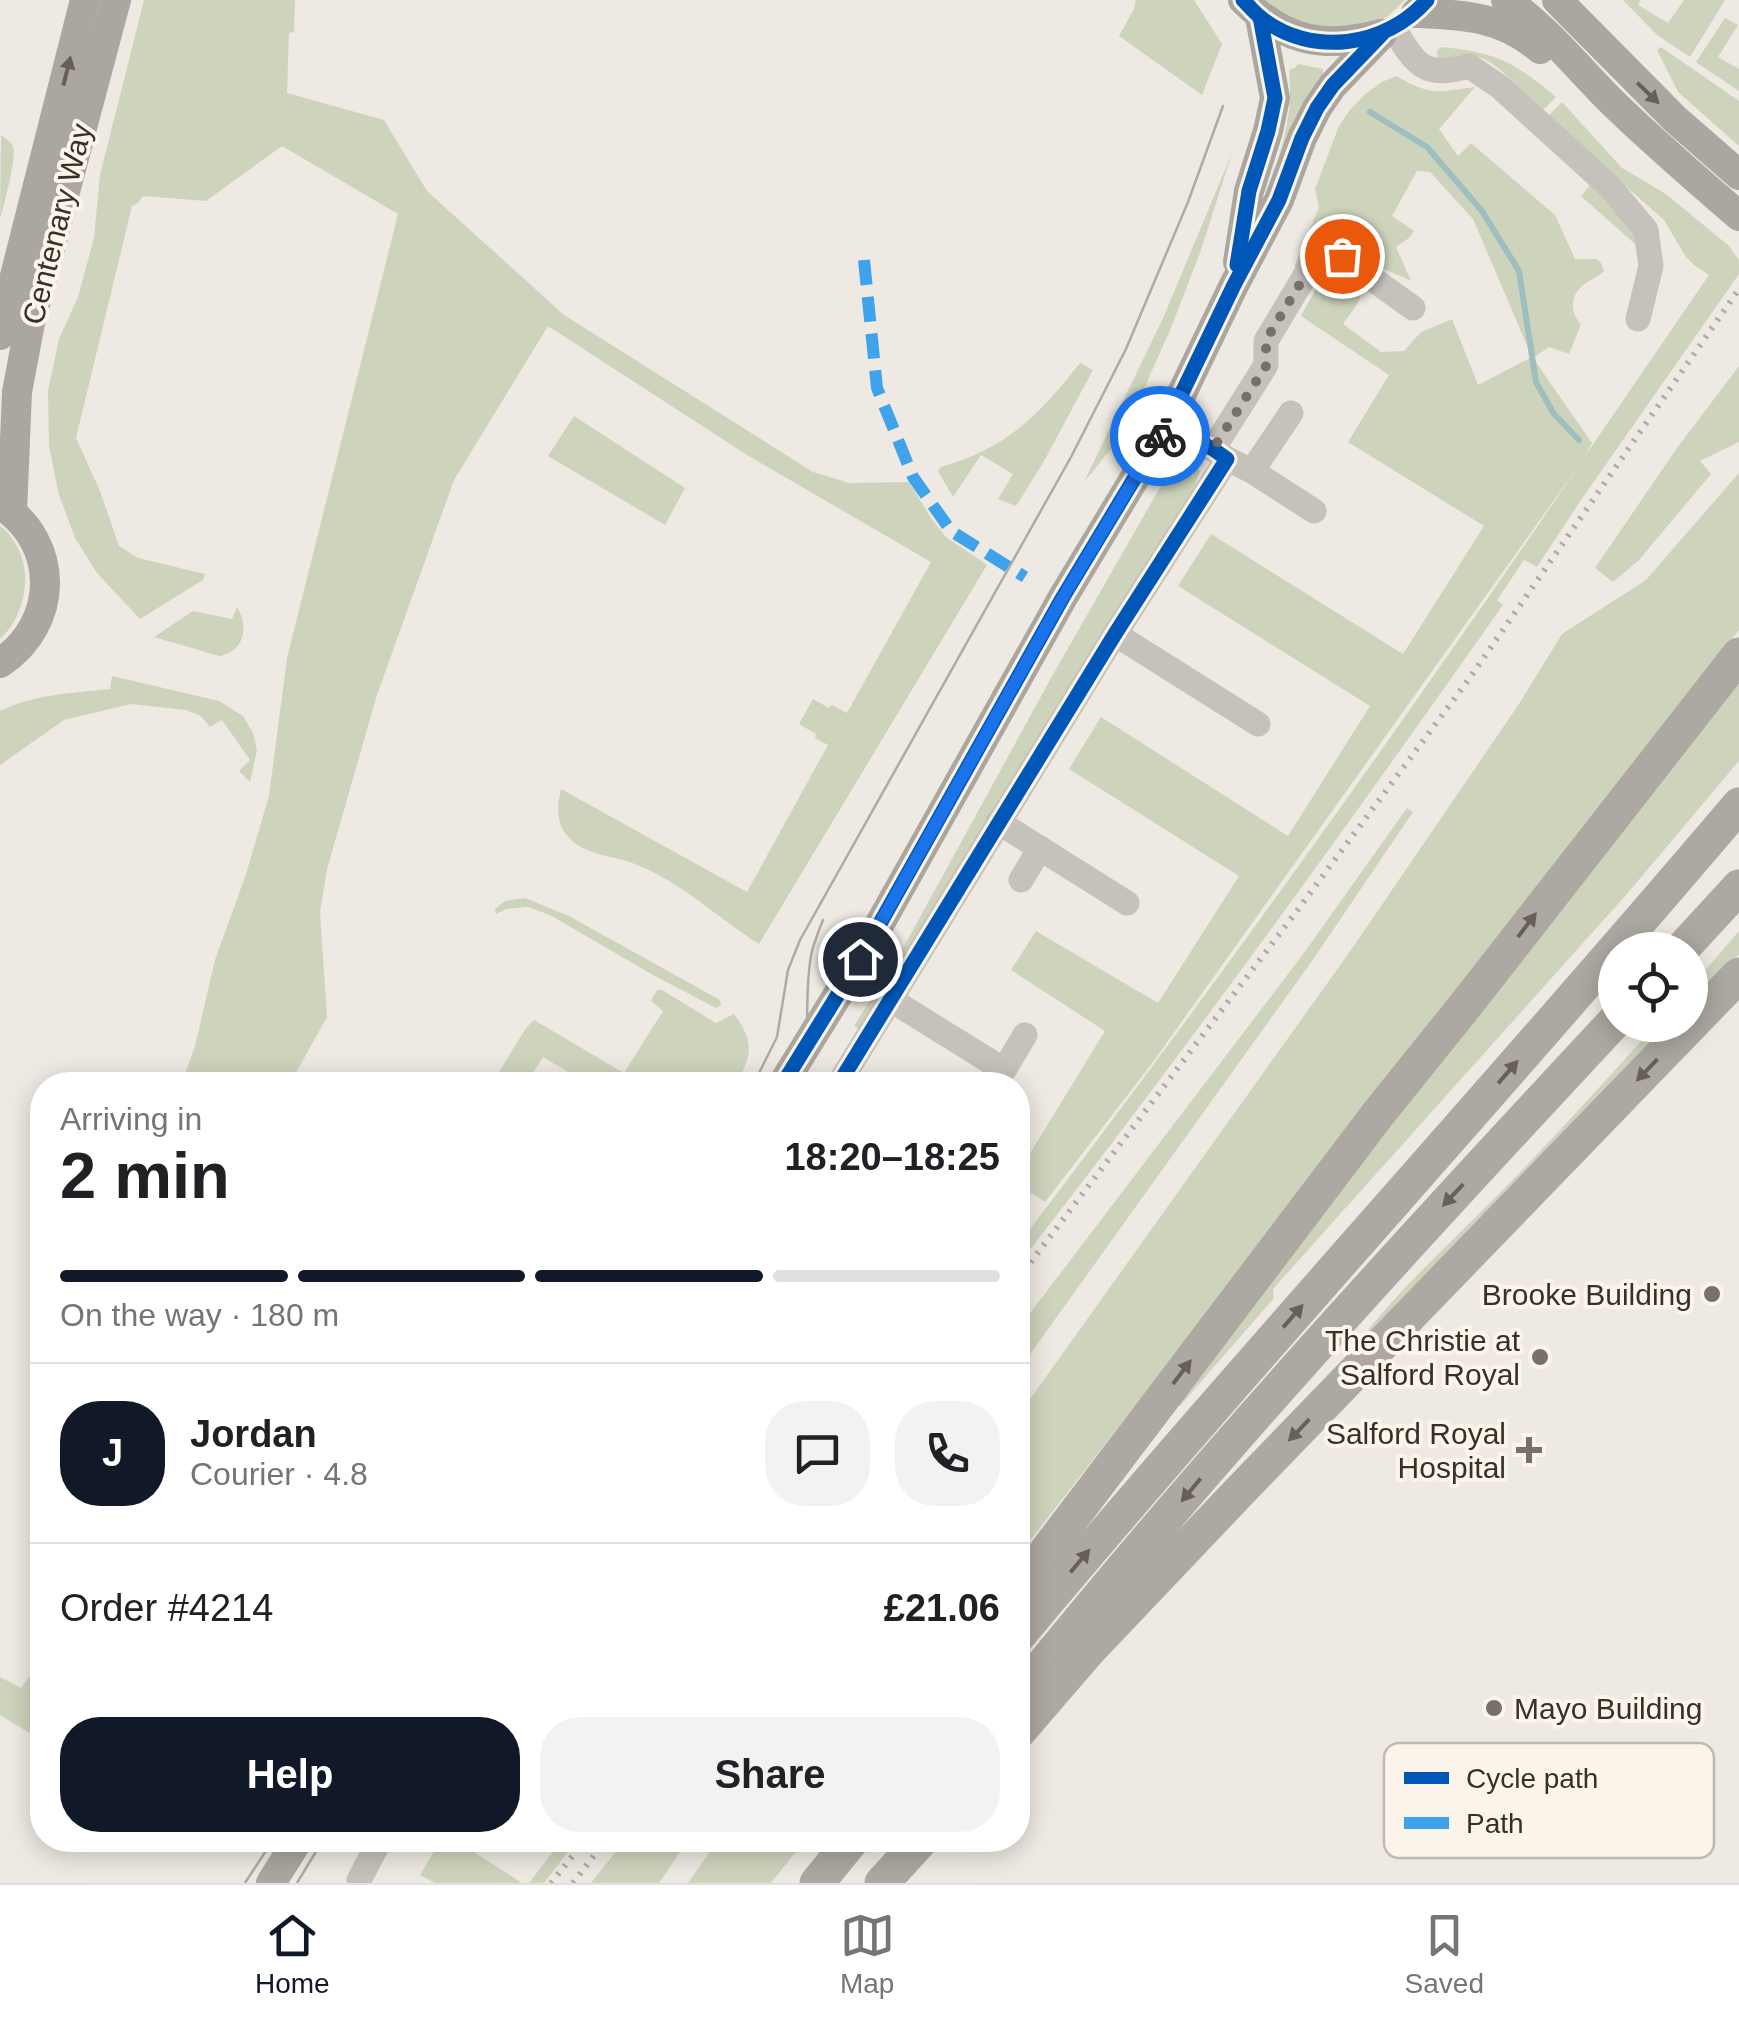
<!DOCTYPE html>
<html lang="en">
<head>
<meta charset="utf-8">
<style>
  :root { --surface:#fff; --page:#f2f2f2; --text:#202124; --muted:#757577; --line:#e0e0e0; --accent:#111827 }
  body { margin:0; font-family:Arial,sans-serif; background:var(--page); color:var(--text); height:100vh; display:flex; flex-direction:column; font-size:38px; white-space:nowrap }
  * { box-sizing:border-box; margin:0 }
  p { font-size:32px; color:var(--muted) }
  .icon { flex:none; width:55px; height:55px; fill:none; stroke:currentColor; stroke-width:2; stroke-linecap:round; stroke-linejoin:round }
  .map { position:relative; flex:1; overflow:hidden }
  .details { position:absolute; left:30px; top:1072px; width:1000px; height:780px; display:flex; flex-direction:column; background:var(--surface); border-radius:40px; box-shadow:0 5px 25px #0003 }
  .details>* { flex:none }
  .controls { position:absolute; left:1598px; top:932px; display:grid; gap:20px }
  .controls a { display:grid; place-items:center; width:110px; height:110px; border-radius:50%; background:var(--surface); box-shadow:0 5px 25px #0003; font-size:50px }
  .pin { position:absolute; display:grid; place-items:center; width:85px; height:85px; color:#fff; margin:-42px; border:5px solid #fff; border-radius:50%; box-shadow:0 2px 10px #0007 }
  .courier { position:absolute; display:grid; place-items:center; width:100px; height:100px; margin:-50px; border:8px solid #1a73e8; border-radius:50%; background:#fff; color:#222; box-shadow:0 2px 12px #0007 }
  .summary em { font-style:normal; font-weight:600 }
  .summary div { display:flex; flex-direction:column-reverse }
  .summary { display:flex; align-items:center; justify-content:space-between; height:170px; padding:0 30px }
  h1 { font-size:65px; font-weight:600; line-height:75px }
  .bar { display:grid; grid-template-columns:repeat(4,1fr); gap:15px 10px; align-content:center; height:120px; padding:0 30px }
  .bar i { height:12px; border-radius:8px; background:var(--line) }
  .bar .selected { background:var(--accent) }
  .bar p { grid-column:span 4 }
  .line { display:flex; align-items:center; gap:25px; padding:0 30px; border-top:2px solid var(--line) }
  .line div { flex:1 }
  .round { display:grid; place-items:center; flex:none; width:105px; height:105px; border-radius:40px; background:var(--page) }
  .primary-button { display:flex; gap:20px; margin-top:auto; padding:20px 30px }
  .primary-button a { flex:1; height:115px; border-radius:40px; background:var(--accent); color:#fff; font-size:40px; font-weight:600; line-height:115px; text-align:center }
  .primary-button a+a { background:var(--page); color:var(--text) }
  .tab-bar { display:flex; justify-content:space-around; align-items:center; height:140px; border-top:2px solid var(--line); background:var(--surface); font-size:28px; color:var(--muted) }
  .tab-bar a { display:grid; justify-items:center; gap:5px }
  .tab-bar .selected { color:var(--accent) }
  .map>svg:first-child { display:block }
</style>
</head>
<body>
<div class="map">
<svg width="1739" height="1883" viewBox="0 0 1739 1883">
  <rect width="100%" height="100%" fill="#eee9e2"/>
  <g fill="#ced4bc">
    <path d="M144 0H295L294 32 289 33 287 93 384 120 427 191 564 315 813 472 849 483 909 482 931 518 946 537 987 565 759 944C719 919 680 881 635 864 615 856 585 855 570 839 555 824 557 807 561 789L747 892 828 745 815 738 816 734 799 724 813 699 829 708 832 705 847 713 931 562 747 455 548 326 454 480 377 695 327 869 320 912 327 1017 289 1085H181L195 1046 215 960 246 874 269 796 287 658 398 214 282 146 206 201 143 196 138 203 132 206 76 438 100 491 119 546 138 558 205 574 203 580 140 619 97 573 75 538 59 495 49 446 48 391 59 339 78 297 94 238 100 175Z"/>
    <polygon points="1136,0 1194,0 1222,44 1202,95 1119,36 1134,9"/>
    <polygon points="1264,0 1405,0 1388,16 1372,26 1357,29 1301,26"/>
    <polygon points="1623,0 1640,0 1638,5 1668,23 1684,0 1725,0 1690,57 1657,35"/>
    <polygon points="1725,18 1738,25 1718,57 1739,69 1739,91 1696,62"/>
    <path d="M1441 47C1496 52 1514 62 1556 97L1541 112C1524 95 1495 55 1470 56 1459 56 1448 61 1438 65L1437 51Z"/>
    <polygon points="1661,47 1739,101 1739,146 1678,92 1657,50"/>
    <path d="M1298 64 1323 69V86L1268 193C1281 150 1294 115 1289 70L1295 68Z"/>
    <path d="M1396 76C1431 96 1437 92 1475 87L1439 129 1458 156 1471 143 1555 215 1575 259H1596L1601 263 1604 271C1597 278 1589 280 1582 286 1570 297 1570 313 1581 324L1569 354 1549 347 1533 358 1592 443 1585 456 1709 275 1694 265 1686 257 1664 220 1547 117 1562 102 1622 168 1666 194 1729 246 1739 260V274L1579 503 1537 567 1524 560 1497 600 1503 605C1346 828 1186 1050 1018 1265V1245C1213 989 1401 727 1582 461L1153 1062 1045 1202 1018 1185V1167L1021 1168 1105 1031 1011 970 1036 931 1158 1003 1239 876 1069 769 1101 717 1288 836 1370 706 1178 586 1211 534 1403 654 1484 526 1348 442 1389 375 1301 316C1308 304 1317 283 1329 276 1339 270 1360 275 1362 288 1363 300 1349 315 1343 324L1381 352 1404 351 1421 332 1452 319 1478 385 1532 357 1473 219 1430 172 1417 171 1392 216 1414 231 1409 238 1396 247 1411 281 1337 248 1296 268 1294 267 1319 207 1315 189 1339 126 1349 111 1364 95 1382 82Z"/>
    <path d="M1 135C5 138 11 142 13 146 17 158 4 205 0 219Z"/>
    <polygon points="1232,153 1201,250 1171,328 1124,433 1084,482 1164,316"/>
    <polygon points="1591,184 1640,241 1636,245 1581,196"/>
    <path d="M1080 363 1093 370 1043 463 1016 506 998 499 1013 474 981 455 953 497 938 471 941 467C1008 447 1037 417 1080 363Z"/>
    <polygon points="1739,366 1739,442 1700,461 1711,474 1638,561 1613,582 1595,568 1677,448"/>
    <polygon points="574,416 685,488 665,525 548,456"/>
    <polygon points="1184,457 1200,471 1191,497 864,1032 854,1026 907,941 1056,669 1173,465"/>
    <polygon points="1739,473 1739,630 1018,1556 1018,1416 1351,950 1519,704 1562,634 1646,580"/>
    <path d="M0 526C36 554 31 610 0 639Z"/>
    <path d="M237 607C249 626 245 652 219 656L154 637 193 611 232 619Z"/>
    <path d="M112 676 219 701 243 716 253 733 257 750 250 782 239 771 250 760 222 720 210 727 201 716 185 710 131 704 64 720 0 765V711C35 694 72 693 110 689Z"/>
    <polygon points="1739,679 1739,761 1626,895 1273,1289 1274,1298 1180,1406 1177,1404 1187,1386"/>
    <polygon points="1407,808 1413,812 1312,961 1018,1371 1018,1329 1301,957"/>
    <polygon points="525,898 569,916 720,1000 721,1005 716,1008 653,975 550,915 528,907 506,909 496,914 495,909 505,901"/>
    <polygon points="1739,931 1739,954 1690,1004 1690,988"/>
    <path d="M657 990H662L716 1023 734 1014C755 1042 752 1057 735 1085H590L543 1057 525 1085H491L526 1028 534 1020 624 1073 663 1011 651 1001Z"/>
    <path d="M1656 1025H1670L1346 1359C1389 1298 1446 1247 1498 1195 1552 1140 1604 1082 1656 1025Z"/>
    <polygon points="42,1659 42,1739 41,1740 0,1715 0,1677 21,1688"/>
    <polygon points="441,1840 455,1840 522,1883 435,1883 420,1875"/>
    <polygon points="562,1840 577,1840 544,1883 529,1883"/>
    <polygon points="625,1840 688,1840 659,1883 591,1883"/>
    <polygon points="718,1840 805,1840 771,1883 688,1883"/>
  </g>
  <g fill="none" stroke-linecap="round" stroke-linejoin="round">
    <polyline stroke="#9ebec0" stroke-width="6" points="1370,112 1427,147 1482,211 1519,271 1536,382 1554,414 1579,440"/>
    <g stroke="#c7c1bb" stroke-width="25">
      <path d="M1394 29C1416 65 1424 79 1469 66L1500 87 1609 186 1646 230 1651 266 1638 319"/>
      <path d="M1213 449 1266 365V341L1309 269C1320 259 1327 256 1342 257L1413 308"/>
      <polyline points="1227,459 1252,471 1314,511"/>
      <polyline points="1252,471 1291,413"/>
      <polyline points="1115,634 1258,724"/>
      <polyline points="998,822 1127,903"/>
      <polyline points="1021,880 1040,848"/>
      <polyline points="891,1000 1004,1070 994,1085"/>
      <polyline points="1004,1070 1025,1035"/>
      <polyline points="838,1085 1115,634 1227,459 1213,449 1166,426"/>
      <polyline points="359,1880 380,1840"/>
    </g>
    <g stroke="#aca6a0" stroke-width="30">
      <path d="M1243 0C1285 42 1325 49 1381 34"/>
      <path d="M1506 0C1547 29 1577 67 1612 102 1653 142 1696 179 1739 216"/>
      <polyline points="1557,0 1675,119 1739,175"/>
      <path d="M1416 13C1463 15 1502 16 1540 49"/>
      <polyline points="1238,262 1249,191 1268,131 1275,98 1260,17"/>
      <polyline points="0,335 85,0"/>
      <path d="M0 504C61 543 59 624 0 663"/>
      <polyline points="12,512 17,392 30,323 116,0"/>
      <polyline points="782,1085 860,959 1063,597 1166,426 1234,285 1279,200 1302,138 1317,108 1333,85 1382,34"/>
      <polyline points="271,1883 298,1840"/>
    </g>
    <g stroke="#ada8a1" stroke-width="35">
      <polyline points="1681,950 1739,887"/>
      <polyline points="1018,1589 1378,1114 1468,1002 1739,655"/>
      <path d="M1018 1636C1253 1355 1502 1085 1739 805"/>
      <path d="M1018 1696C1206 1462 1410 1241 1615 1021"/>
      <polyline points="1018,1732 1087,1652 1238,1493 1739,975"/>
      <polyline points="817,1883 852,1840"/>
      <polyline points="882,1883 921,1840"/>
    </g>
    <g stroke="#afaaa5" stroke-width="2.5">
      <polyline points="753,1085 777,1037 788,970 800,940 1071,457 1126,349 1188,202 1223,106"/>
      <path d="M797 1085C814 1042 802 995 812 951 815 940 819 930 823 920"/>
      <polyline points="245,1883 273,1840"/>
      <polyline points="297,1883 323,1840"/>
    </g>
    <g stroke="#afaaa5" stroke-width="6" stroke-dasharray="2.5 8" stroke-linecap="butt">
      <polyline points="1018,1279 1296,912 1469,679 1739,289"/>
      <polyline points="551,1883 585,1840"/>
      <polyline points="573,1883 606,1840"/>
    </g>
    <polyline stroke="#3fa3eb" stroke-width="12" stroke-dasharray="25 12" stroke-linecap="butt" points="864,260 877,388 913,477 951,531 1025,577"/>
    <g stroke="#faf4ea" stroke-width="21">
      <g id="cycleway">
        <path d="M1243 0C1249 6 1254 12 1260 17 1311 58 1386 47 1427 0"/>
        <polyline points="1237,265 1249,191 1268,131 1275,98 1260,17"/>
        <polyline points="782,1085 860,959 1063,597 1166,426 1234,285 1279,200 1302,138 1317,108 1333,85 1382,34"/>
        <polyline points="838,1085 1115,634 1227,459 1213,449 1166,426"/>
      </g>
    </g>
    <use href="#cycleway" stroke="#0057b8" stroke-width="15"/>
  </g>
  <defs><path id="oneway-solid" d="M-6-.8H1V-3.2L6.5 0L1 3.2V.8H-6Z" transform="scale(2.5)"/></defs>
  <g fill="#665f59">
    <use href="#oneway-solid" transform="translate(67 71) rotate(-76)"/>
    <use href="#oneway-solid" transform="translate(1648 93) rotate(44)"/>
  </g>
  <g fill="#675f59">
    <use href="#oneway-solid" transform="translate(1527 925) rotate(-53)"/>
    <use href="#oneway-solid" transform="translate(1647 1070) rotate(134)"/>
    <use href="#oneway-solid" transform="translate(1508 1072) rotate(-49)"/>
    <use href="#oneway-solid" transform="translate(1453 1195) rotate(133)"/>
    <use href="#oneway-solid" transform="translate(1293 1316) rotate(-49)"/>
    <use href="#oneway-solid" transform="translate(1182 1372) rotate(-53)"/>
    <use href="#oneway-solid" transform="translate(1299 1430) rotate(134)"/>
    <use href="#oneway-solid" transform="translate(1191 1490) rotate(130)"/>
    <use href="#oneway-solid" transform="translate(1080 1561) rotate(-50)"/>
  </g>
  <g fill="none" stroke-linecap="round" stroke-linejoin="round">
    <path stroke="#78706a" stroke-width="10" stroke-dasharray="0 18" d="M1160 436 1166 426 1213 449 1266 366V340L1309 269C1320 259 1327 256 1342 256"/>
    <polyline stroke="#1a73e8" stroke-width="12" points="860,959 1063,597 1160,436"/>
  </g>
  <g fill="#78706a" stroke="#faf4ea" stroke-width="4">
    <circle cx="1712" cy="1294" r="10"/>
    <circle cx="1540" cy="1357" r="10"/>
    <path d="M1524 1435h10v10h10v10h-10v10h-10v-10h-10v-10h10z"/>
    <circle cx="1494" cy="1708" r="10"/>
  </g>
  <g text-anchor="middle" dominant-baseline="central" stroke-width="8" stroke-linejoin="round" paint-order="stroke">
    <g font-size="30" fill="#382f29" stroke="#faf4ea">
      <text transform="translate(57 224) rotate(-76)">Centenary Way</text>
    </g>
    <g font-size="30" fill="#382f29" stroke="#faf4ea" text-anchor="end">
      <text x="1692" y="1294">Brooke Building</text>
      <text x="1520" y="1340">The Christie at<tspan x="1520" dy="34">Salford Royal</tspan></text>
      <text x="1506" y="1433">Salford Royal<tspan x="1506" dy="34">Hospital</tspan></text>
      <text x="1514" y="1708" text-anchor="start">Mayo Building</text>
    </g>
  </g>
  <rect x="1384" y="1743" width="330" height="115" rx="15" fill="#faf4ea" stroke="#c0b9b0" stroke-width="2.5"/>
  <rect x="1404" y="1772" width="45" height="12" fill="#0057b8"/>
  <rect x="1404" y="1817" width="45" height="12" fill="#3fa3eb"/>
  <g font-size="28" fill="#382f29">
    <text x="1466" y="1788">Cycle path</text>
    <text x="1466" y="1833">Path</text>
  </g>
</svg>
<div class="controls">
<a><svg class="icon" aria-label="locate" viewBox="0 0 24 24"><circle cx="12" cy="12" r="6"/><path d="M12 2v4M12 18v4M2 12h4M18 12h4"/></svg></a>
</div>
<div class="pin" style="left:1342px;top:256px;background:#ea580c"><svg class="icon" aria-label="bag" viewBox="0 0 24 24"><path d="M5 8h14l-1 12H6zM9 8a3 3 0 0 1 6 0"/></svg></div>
<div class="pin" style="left:860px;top:959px;background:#1f2937"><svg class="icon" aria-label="home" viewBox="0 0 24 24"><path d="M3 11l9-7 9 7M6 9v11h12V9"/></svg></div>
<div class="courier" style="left:1160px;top:436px"><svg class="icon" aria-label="bike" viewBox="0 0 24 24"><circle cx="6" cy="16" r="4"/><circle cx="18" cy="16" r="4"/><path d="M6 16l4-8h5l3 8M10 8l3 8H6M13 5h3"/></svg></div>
<section class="details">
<div class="summary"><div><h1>2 min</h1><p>Arriving in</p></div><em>18:20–18:25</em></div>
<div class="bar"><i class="selected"></i><i class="selected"></i><i class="selected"></i><i></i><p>On the way · 180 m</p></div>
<div class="line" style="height:180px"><b class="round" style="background:var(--accent);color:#fff">J</b><div><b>Jordan</b><p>Courier · 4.8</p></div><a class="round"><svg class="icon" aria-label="chat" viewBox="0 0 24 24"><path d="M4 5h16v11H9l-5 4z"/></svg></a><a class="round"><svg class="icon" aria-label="phone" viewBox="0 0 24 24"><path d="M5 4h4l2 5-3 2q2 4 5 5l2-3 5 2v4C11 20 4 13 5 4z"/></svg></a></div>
<div class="line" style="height:130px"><div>Order #4214</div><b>£21.06</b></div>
<div class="primary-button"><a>Help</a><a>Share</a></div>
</section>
</div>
<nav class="tab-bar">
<a class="selected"><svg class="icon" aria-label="home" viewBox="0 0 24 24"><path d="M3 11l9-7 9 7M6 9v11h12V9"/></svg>Home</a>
<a><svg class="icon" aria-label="map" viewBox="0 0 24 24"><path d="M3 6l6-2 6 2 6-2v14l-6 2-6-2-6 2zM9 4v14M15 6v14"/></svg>Map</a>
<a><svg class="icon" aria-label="saved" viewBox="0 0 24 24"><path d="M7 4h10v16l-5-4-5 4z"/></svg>Saved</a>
</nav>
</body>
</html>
